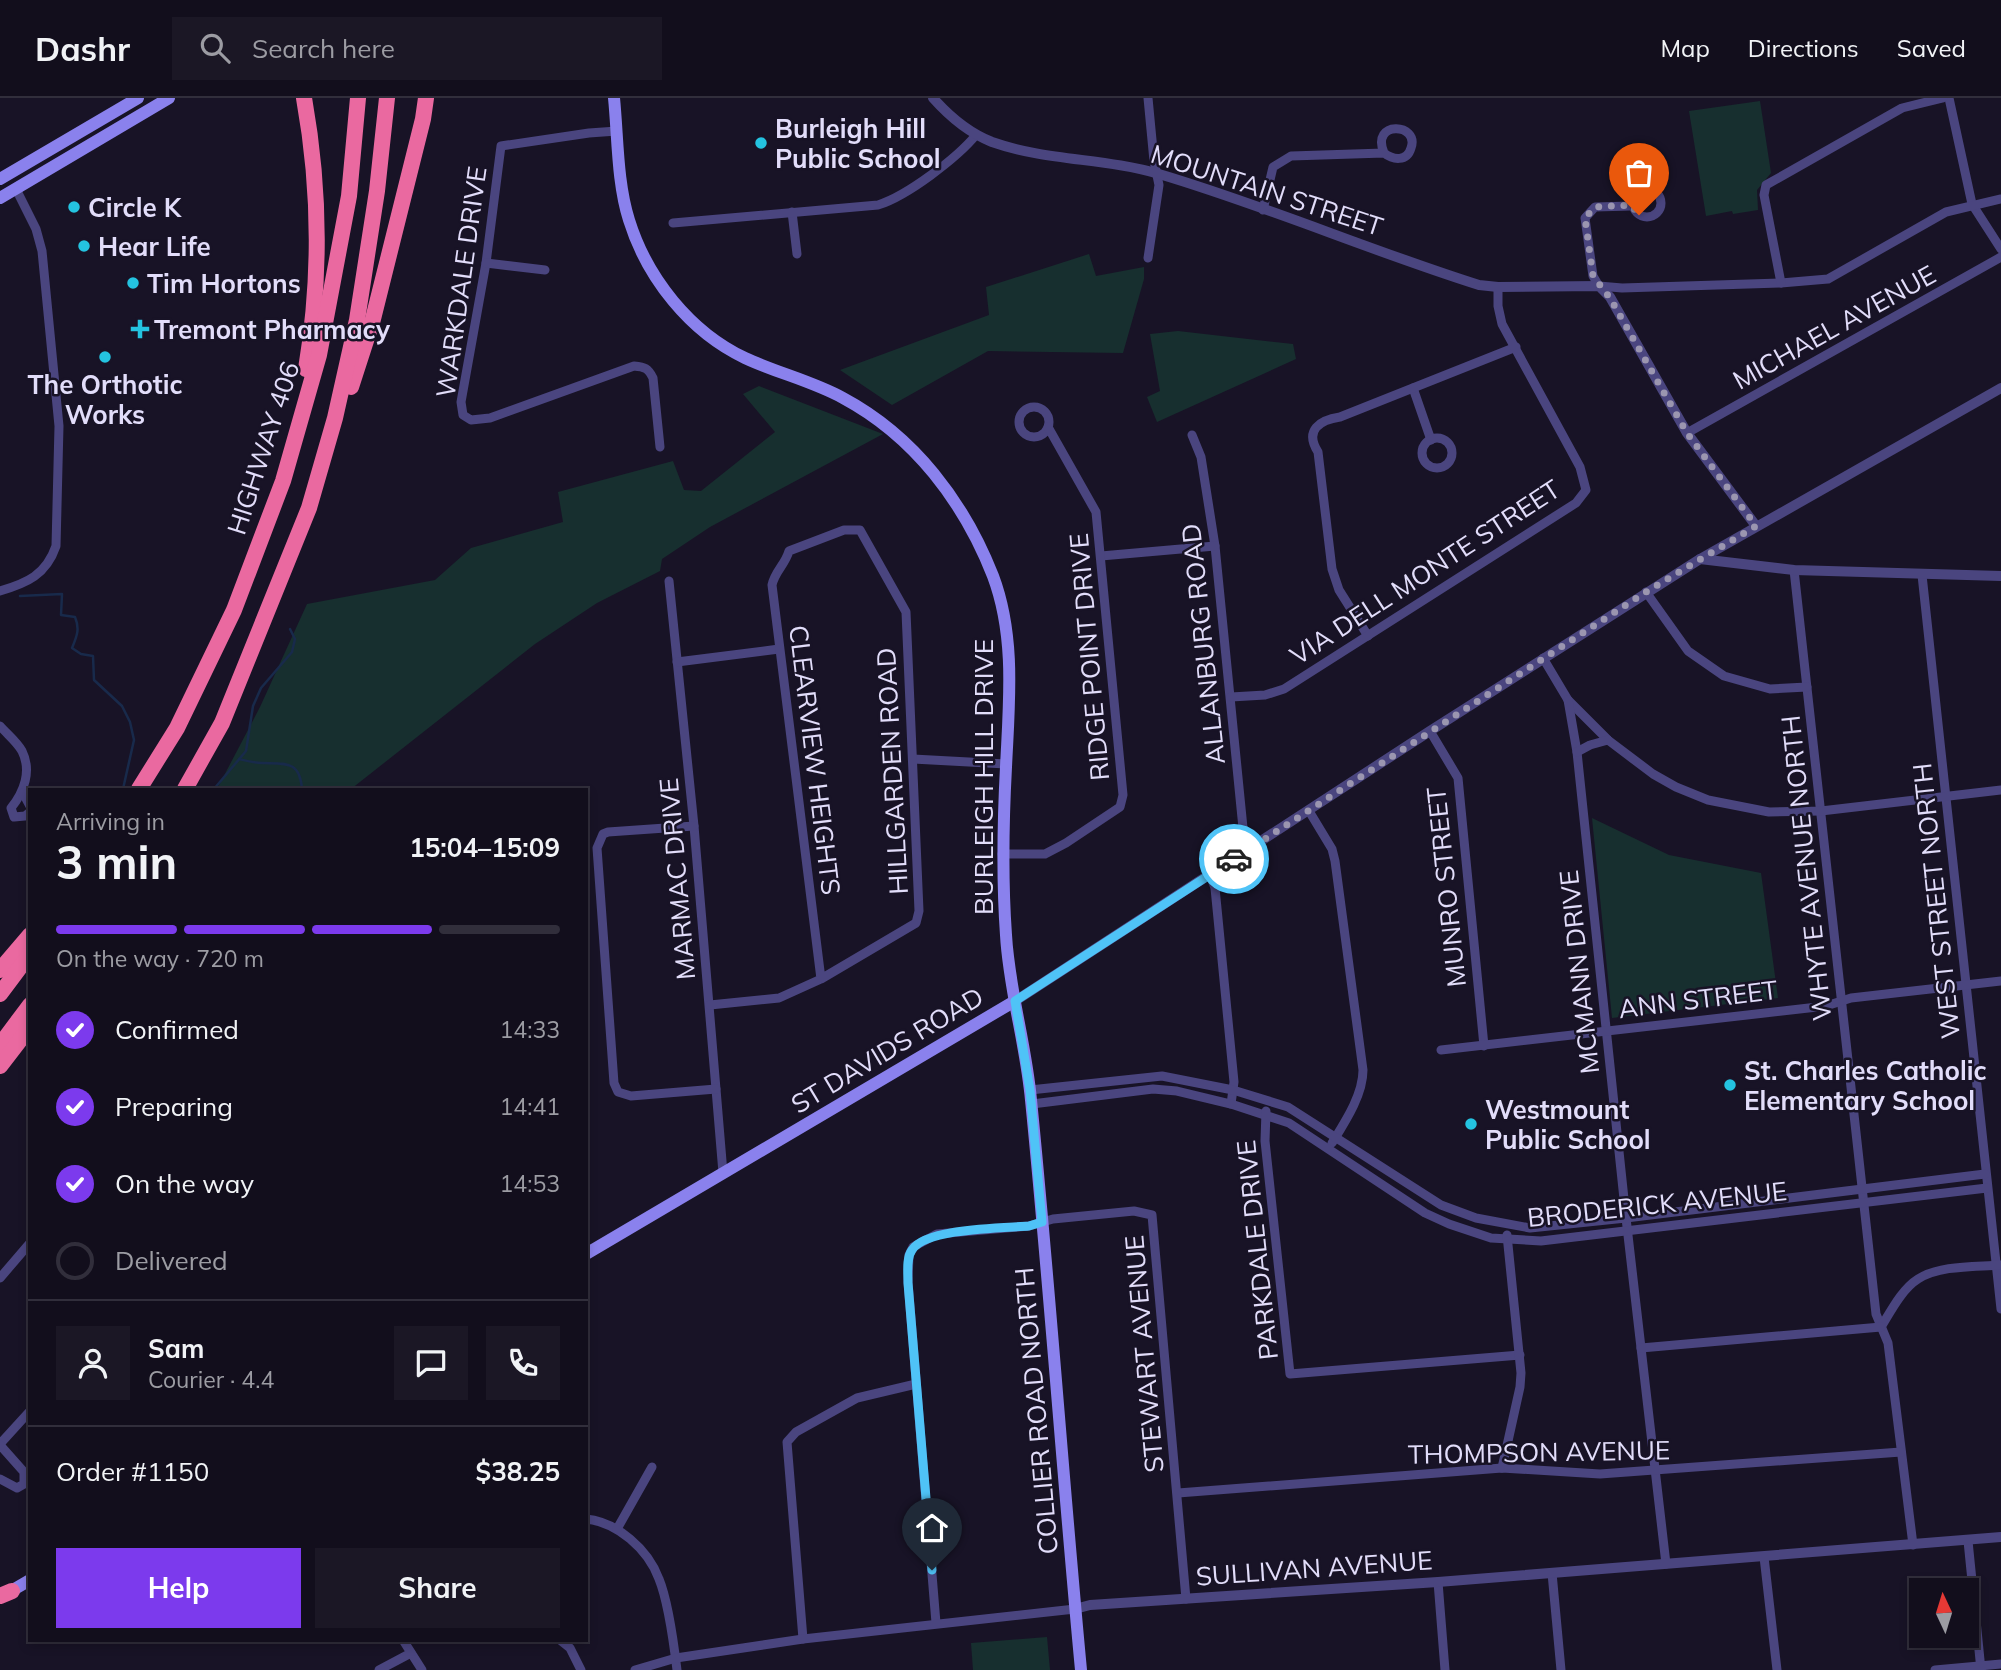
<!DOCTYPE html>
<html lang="en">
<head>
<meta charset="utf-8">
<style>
  :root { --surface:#120e1c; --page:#1b1725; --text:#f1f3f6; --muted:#9c9ca3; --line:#312e3b; --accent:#7c3aed }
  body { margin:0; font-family:Mulish,sans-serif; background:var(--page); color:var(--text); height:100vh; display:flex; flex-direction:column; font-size:26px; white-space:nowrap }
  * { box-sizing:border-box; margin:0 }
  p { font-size:23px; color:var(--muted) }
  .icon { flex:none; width:38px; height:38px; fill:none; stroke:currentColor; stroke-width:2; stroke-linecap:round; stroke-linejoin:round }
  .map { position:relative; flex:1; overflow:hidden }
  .panel { position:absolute; left:28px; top:690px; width:560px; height:854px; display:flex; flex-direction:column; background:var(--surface); border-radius:0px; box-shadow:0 4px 10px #0003,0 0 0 2px var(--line) }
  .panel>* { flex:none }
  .needle { width:46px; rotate:356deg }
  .tools { position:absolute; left:1909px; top:1480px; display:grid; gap:14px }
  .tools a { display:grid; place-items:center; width:70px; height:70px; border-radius:0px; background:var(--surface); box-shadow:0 4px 10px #0003,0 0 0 2px var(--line); font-size:35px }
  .pin { position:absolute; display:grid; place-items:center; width:60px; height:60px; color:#fff; margin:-72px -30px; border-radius:50% 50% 50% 0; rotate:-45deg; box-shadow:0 0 7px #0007 }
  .pin .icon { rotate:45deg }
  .courier { position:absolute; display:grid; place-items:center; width:70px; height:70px; margin:-35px; border:5px solid #4fc3f7; border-radius:50%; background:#fff; color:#222; box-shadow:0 2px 9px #0007 }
  .head em { font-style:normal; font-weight:700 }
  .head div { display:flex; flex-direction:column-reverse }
  .head { display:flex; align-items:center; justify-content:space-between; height:119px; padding:0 28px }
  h1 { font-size:46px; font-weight:700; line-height:52px }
  .bar { display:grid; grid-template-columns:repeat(4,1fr); gap:10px 7px; align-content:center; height:84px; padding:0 28px }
  .bar i { height:9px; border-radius:5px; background:var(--line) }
  .bar .current { background:var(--accent) }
  .bar p { grid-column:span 4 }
  .line { display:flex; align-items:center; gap:18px; padding:0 28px; border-top:2px solid var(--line) }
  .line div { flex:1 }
  .round { display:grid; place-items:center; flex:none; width:74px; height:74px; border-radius:0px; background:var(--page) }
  ol { padding:0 28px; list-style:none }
  li { display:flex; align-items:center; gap:21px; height:77px }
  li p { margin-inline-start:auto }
  li .icon { padding:7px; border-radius:50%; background:var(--accent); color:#fff; stroke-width:4 }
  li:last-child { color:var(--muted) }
  li i { width:38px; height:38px; border:4px solid var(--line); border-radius:50% }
  .button { display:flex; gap:14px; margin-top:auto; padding:14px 28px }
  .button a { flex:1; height:80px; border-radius:0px; background:var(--accent); color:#fff; font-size:28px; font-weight:700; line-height:80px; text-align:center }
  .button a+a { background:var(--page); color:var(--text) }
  header { display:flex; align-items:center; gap:42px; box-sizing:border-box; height:98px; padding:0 35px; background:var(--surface); border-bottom:2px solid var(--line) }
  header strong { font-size:33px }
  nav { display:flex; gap:38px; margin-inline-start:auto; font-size:24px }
  .search { width:490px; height:63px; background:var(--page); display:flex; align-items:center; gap:18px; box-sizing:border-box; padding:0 24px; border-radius:0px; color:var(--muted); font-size:26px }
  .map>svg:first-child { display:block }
</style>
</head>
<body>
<header>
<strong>Dashr</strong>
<div class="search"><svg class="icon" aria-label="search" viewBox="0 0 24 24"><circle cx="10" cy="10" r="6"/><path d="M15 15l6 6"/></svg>Search here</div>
<nav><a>Map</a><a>Directions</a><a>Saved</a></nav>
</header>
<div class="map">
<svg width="2001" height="1572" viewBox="0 0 2001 1572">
  <rect width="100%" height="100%" fill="#181326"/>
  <g fill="#172f2f">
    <polygon points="1760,3 1771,75 1757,92 1758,112 1733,116 1732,113 1706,118 1689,13"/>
    <polygon points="1089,156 1096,178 1144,169 1144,181 1123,255 988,253 892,307 840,272 989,217 986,189"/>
    <polygon points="1178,233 1293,246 1296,261 1157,324 1147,299 1160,293 1150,236"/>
    <polygon points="759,288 883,336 710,429 662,461 660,473 597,505 535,546 351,691 217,691 260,609 307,506 435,482 471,450 563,424 558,394 673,363 684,392 701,393 775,334 743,296"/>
    <polygon points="1592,720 1669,757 1761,775 1778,900 1612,920"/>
    <polygon points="1047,1539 1050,1572 973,1572 971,1545"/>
  </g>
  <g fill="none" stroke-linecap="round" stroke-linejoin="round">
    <g stroke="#182a4b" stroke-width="2.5">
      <path d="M20 498 62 496 61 517 75 519C80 531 77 538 72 550L81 556 93 558 94 582 122 608 130 624 134 642 123 691"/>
      <path d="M239 661C247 663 254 665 262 665 285 666 300 662 302 691"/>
      <polyline points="214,691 246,653 253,608 261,590 292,554 295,541 290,531"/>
    </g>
    <g stroke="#4a457f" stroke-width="9">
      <polyline points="1148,0 1154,63 1159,87 1148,160"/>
      <polyline points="1949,0 1972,106 2001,151"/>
      <path d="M617 33 589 35 501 48 486 165 461 304 463 317 471 322 490 320 634 268C645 269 648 270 653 280L660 349"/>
      <circle cx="1647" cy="105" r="14"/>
      <polyline points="1631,108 1595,109 1585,120 1593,178 1599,188 1622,190 1781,185 1828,181 1946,114 2001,101"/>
      <path d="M1263 112 1273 69 1291 58 1384 55C1393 62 1407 64 1411 50 1420 25 1370 22 1384 55"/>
      <polyline points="792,114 797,156"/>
      <path d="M673 125 878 107C907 98 957 60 976 37"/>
      <polyline points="486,165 545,172"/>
      <polyline points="1781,185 1764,97 1766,87 1902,10 1943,0"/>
      <polyline points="1413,290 1431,342"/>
      <circle cx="1034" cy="324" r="15"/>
      <polyline points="1687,335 2001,159"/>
      <polyline points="1192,337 1201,359 1215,448 1244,740 1247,753"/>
      <circle cx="1437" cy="355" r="15"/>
      <polyline points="1101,458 1215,448"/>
      <polyline points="1794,472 1876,1216 1888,1245 1913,1447"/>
      <polyline points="1922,477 2001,1211"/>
      <polyline points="669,483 694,728 723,1075"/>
      <path d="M0 493C27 485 46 477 56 448L59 328 42 153 36 131 16 91"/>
      <polyline points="1646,494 1688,553 1724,578 1770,591 1807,589"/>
      <path d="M1368 538 1339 492 1332 471 1318 354C1304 332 1320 322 1340 319L1516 249"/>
      <polyline points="1543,560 1568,602 1608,642 1653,676 1676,689 1708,702 1769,714 1821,713 2001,692"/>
      <polyline points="677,564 779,551"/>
      <polyline points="1231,599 1265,597 1284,591 1576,405 1586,392 1580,369 1502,226 1498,208 1498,189"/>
      <polyline points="1568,602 1577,654 1626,1120 1666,1466"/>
      <path d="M0 628C7 636 17 644 22 653 32 673 24 694 11 710L14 719 25 718 30 714"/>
      <polyline points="1430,633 1458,680 1484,948"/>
      <polyline points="1577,654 1590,647 1608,642"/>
      <polyline points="913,661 1006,666"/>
      <polyline points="23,695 30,708"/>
      <path d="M1309 713 1332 751 1335 763 1363 972C1363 997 1345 1024 1332 1045"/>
      <polyline points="694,728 608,734 603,736 597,750 614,985 618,994 631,998 716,991"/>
      <polyline points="1002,756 1045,756 1066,745 1120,709 1123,697 1096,414 1048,329"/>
      <polyline points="1210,777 1215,790 1234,984 1231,1006"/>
      <path d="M710 907 779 900 821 881 916 825 919 813 906 514 860 432H844L789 453C785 467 775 473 772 487L821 881"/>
      <polyline points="1441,952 1826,908 1851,900 2001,883"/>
      <polyline points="1030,992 1162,978 1233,992 1288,1009 1441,1107 1476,1120 1530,1130 1626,1120 1985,1076"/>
      <polyline points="1032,1006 1153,991 1177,993 1231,1006 1289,1025 1425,1115 1449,1126 1491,1140 1541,1143 1987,1090"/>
      <polyline points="1266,1013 1265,1043 1290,1276 1520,1257"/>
      <polyline points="0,1180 30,1145"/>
      <path d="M1881 1229C1891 1213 1902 1191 1918 1181 1940 1167 1975 1169 2000 1167"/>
      <polyline points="1641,1250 1881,1229"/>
      <polyline points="0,1346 30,1313"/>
      <polyline points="0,1347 24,1374 24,1386 17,1390 0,1381"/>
      <polyline points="1502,1370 1520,1289 1521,1275 1507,1137"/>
      <polyline points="1178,1395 1502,1370 1600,1376 1901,1354"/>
      <path d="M586 1421C617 1424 648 1451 659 1481 668 1503 674 1547 677 1572"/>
      <polyline points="617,1431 652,1369"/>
      <polyline points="1968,1443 1981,1572"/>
      <polyline points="1764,1459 1777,1572"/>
      <polyline points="1552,1475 1561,1572"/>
      <polyline points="1438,1484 1445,1572"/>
      <polyline points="936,1525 908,1184 909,1157 913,1149 937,1136 1029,1128 1053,1121 1134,1113 1152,1117 1186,1501"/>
      <polyline points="803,1541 787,1344 796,1334 857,1300 916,1286"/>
      <polyline points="403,1542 422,1572"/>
      <polyline points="560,1542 570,1550 581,1572"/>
      <polyline points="379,1572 411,1555"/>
      <polyline points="635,1572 676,1560 803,1541 1075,1511"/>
      <polyline points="1935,1572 2001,1566"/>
    </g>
    <g stroke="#4a457f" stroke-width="10">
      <path d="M933 0C949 18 969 35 992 44 1046 63 1105 60 1159 76 1267 108 1371 153 1479 187L1498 189 1599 188 1610 199 1687 335 1756 428"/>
      <polyline points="1700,461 1794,472 2001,478"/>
      <polyline points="1015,903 1430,633 1700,461 2001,290"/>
      <polyline points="1075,1511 1090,1507 1438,1484 2001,1439"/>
    </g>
    <g stroke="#8a81ed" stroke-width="12">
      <path d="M614 0C618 40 617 84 629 122 647 180 690 234 745 260 777 275 812 283 843 300 914 338 964 404 993 478 1016 539 1009 605 1006 669 1003 725 1002 781 1006 837 1009 892 1026 946 1031 1002 1050 1192 1063 1382 1081 1572"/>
      <polyline points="0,81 138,0"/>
      <polyline points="0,100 169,0"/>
      <polyline points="586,1156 1015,903"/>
      <polyline points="6,1496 30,1482"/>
    </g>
    <g stroke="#ea69a0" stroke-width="16">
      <path d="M304 0C320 89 321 181 306 271"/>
      <polyline points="351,289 373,221 423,21 426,0"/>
      <polyline points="139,691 177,630 234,512 283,383 319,257 349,98 358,0"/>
      <polyline points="185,691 222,625 309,410 335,320 357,222 377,93 387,0"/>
      <polyline points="0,872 30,837"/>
      <polyline points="0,896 30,856"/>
      <polyline points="0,947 30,907"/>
      <polyline points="0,968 30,929"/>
      <polyline points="0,1498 12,1493"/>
    </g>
  </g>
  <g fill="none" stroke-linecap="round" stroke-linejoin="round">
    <polyline stroke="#9b96b0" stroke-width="7" stroke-dasharray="0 12.6" points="1234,761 1646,494 1756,428 1687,335 1610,200 1593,178 1585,120 1595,109 1631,107 1639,117"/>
    <path stroke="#4fc3f7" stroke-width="9" d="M932 1472 908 1185C908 1175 906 1160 912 1152 925 1130 1004 1130 1029 1128L1042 1124 1030 992 1015 903 1234 761"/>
  </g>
  <g fill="#24c3e0" stroke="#181326" stroke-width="2.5">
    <circle cx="761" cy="45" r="7"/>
    <circle cx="74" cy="109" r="7"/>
    <circle cx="84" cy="148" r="7"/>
    <circle cx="133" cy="185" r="7"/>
    <path d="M136.5 220.5h7v7h7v7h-7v7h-7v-7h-7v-7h7z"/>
    <circle cx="105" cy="259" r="7"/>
    <circle cx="1730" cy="987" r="7"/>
    <circle cx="1471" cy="1026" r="7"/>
  </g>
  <g text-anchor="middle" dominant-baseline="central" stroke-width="5" stroke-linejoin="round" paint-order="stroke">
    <g font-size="26" font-weight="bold" fill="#e2ddfa" stroke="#181326" text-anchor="start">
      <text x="775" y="30">Burleigh Hill<tspan x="775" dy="30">Public School</tspan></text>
      <text x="88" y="109">Circle K</text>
      <text x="98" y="148">Hear Life</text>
      <text x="147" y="185">Tim Hortons</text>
      <text x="154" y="231">Tremont Pharmacy</text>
      <text x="105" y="286" text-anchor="middle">The Orthotic<tspan x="105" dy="30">Works</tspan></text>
      <text x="1744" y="972">St. Charles Catholic<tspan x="1744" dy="30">Elementary School</tspan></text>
      <text x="1485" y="1011">Westmount<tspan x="1485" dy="30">Public School</tspan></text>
    </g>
    <g font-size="26" fill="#e2ddfa" stroke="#181326">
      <text transform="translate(1267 92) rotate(18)">MOUNTAIN STREET</text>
      <text transform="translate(461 184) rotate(-82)">WARKDALE DRIVE</text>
      <text transform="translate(1834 229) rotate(-29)">MICHAEL AVENUE</text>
      <text transform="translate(263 350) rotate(-72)">HIGHWAY 406</text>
      <text transform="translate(1425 474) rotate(-33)">VIA DELL MONTE STREET</text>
      <text transform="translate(1203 546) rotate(-96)">ALLANBURG ROAD</text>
      <text transform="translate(1089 559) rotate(-95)">RIDGE POINT DRIVE</text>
      <text transform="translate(815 662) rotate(83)">CLEARVIEW HEIGHTS</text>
      <text transform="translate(892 673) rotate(-93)">HILLGARDEN ROAD</text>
      <text transform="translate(983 679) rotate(-90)">BURLEIGH HILL DRIVE</text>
      <text transform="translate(1806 770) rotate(-96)">WHYTE AVENUE NORTH</text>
      <text transform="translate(677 781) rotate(-95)">MARMAC DRIVE</text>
      <text transform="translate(1446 789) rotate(-96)">MUNRO STREET</text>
      <text transform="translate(1936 803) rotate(-96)">WEST STREET NORTH</text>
      <text transform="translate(1579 874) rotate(-96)">MCMANN DRIVE</text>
      <text transform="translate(1698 901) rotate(-7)">ANN STREET</text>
      <text transform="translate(887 952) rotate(-31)">ST DAVIDS ROAD</text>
      <text transform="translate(1657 1106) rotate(-6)">BRODERICK AVENUE</text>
      <text transform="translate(1257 1152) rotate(-96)">PARKDALE DRIVE</text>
      <text transform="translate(1144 1256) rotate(-95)">STEWART AVENUE</text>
      <text transform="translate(1036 1313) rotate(-95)">COLLIER ROAD NORTH</text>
      <text transform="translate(1539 1354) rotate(-1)">THOMPSON AVENUE</text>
      <text transform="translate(1314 1470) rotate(-4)">SULLIVAN AVENUE</text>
    </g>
  </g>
</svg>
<div class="tools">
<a><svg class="needle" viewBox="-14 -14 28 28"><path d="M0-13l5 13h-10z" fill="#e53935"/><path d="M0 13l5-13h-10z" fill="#9c9ca3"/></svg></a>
</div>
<div class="pin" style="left:1639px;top:117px;background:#ea580c"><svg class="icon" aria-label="bag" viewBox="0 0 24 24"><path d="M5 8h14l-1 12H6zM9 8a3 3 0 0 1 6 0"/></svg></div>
<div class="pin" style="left:932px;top:1472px;background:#1f2937"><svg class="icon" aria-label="home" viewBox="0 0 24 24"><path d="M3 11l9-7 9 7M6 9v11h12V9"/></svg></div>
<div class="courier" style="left:1234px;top:761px"><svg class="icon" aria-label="car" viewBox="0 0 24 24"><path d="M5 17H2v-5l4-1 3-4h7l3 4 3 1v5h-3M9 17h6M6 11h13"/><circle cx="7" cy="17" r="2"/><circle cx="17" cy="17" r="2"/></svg></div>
<section class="panel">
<div class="head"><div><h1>3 min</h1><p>Arriving in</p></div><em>15:04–15:09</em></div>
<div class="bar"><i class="current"></i><i class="current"></i><i class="current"></i><i></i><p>On the way · 720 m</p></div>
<ol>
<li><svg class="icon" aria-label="check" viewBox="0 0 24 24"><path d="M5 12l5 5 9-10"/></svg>Confirmed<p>14:33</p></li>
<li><svg class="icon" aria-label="check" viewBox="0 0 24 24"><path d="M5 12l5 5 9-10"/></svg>Preparing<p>14:41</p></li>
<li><svg class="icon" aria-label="check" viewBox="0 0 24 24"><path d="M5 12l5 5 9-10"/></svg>On the way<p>14:53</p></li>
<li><i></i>Delivered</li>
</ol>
<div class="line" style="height:126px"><a class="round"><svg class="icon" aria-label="person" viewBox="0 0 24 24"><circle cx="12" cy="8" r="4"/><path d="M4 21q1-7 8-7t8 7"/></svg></a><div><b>Sam</b><p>Courier · 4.4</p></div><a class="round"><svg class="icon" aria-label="chat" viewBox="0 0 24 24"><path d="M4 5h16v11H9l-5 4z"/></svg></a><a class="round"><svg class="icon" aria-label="phone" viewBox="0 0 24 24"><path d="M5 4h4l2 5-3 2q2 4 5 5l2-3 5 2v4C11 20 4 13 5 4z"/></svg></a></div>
<div class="line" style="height:91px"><div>Order #1150</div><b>$38.25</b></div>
<div class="button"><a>Help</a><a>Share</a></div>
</section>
</div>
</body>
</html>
